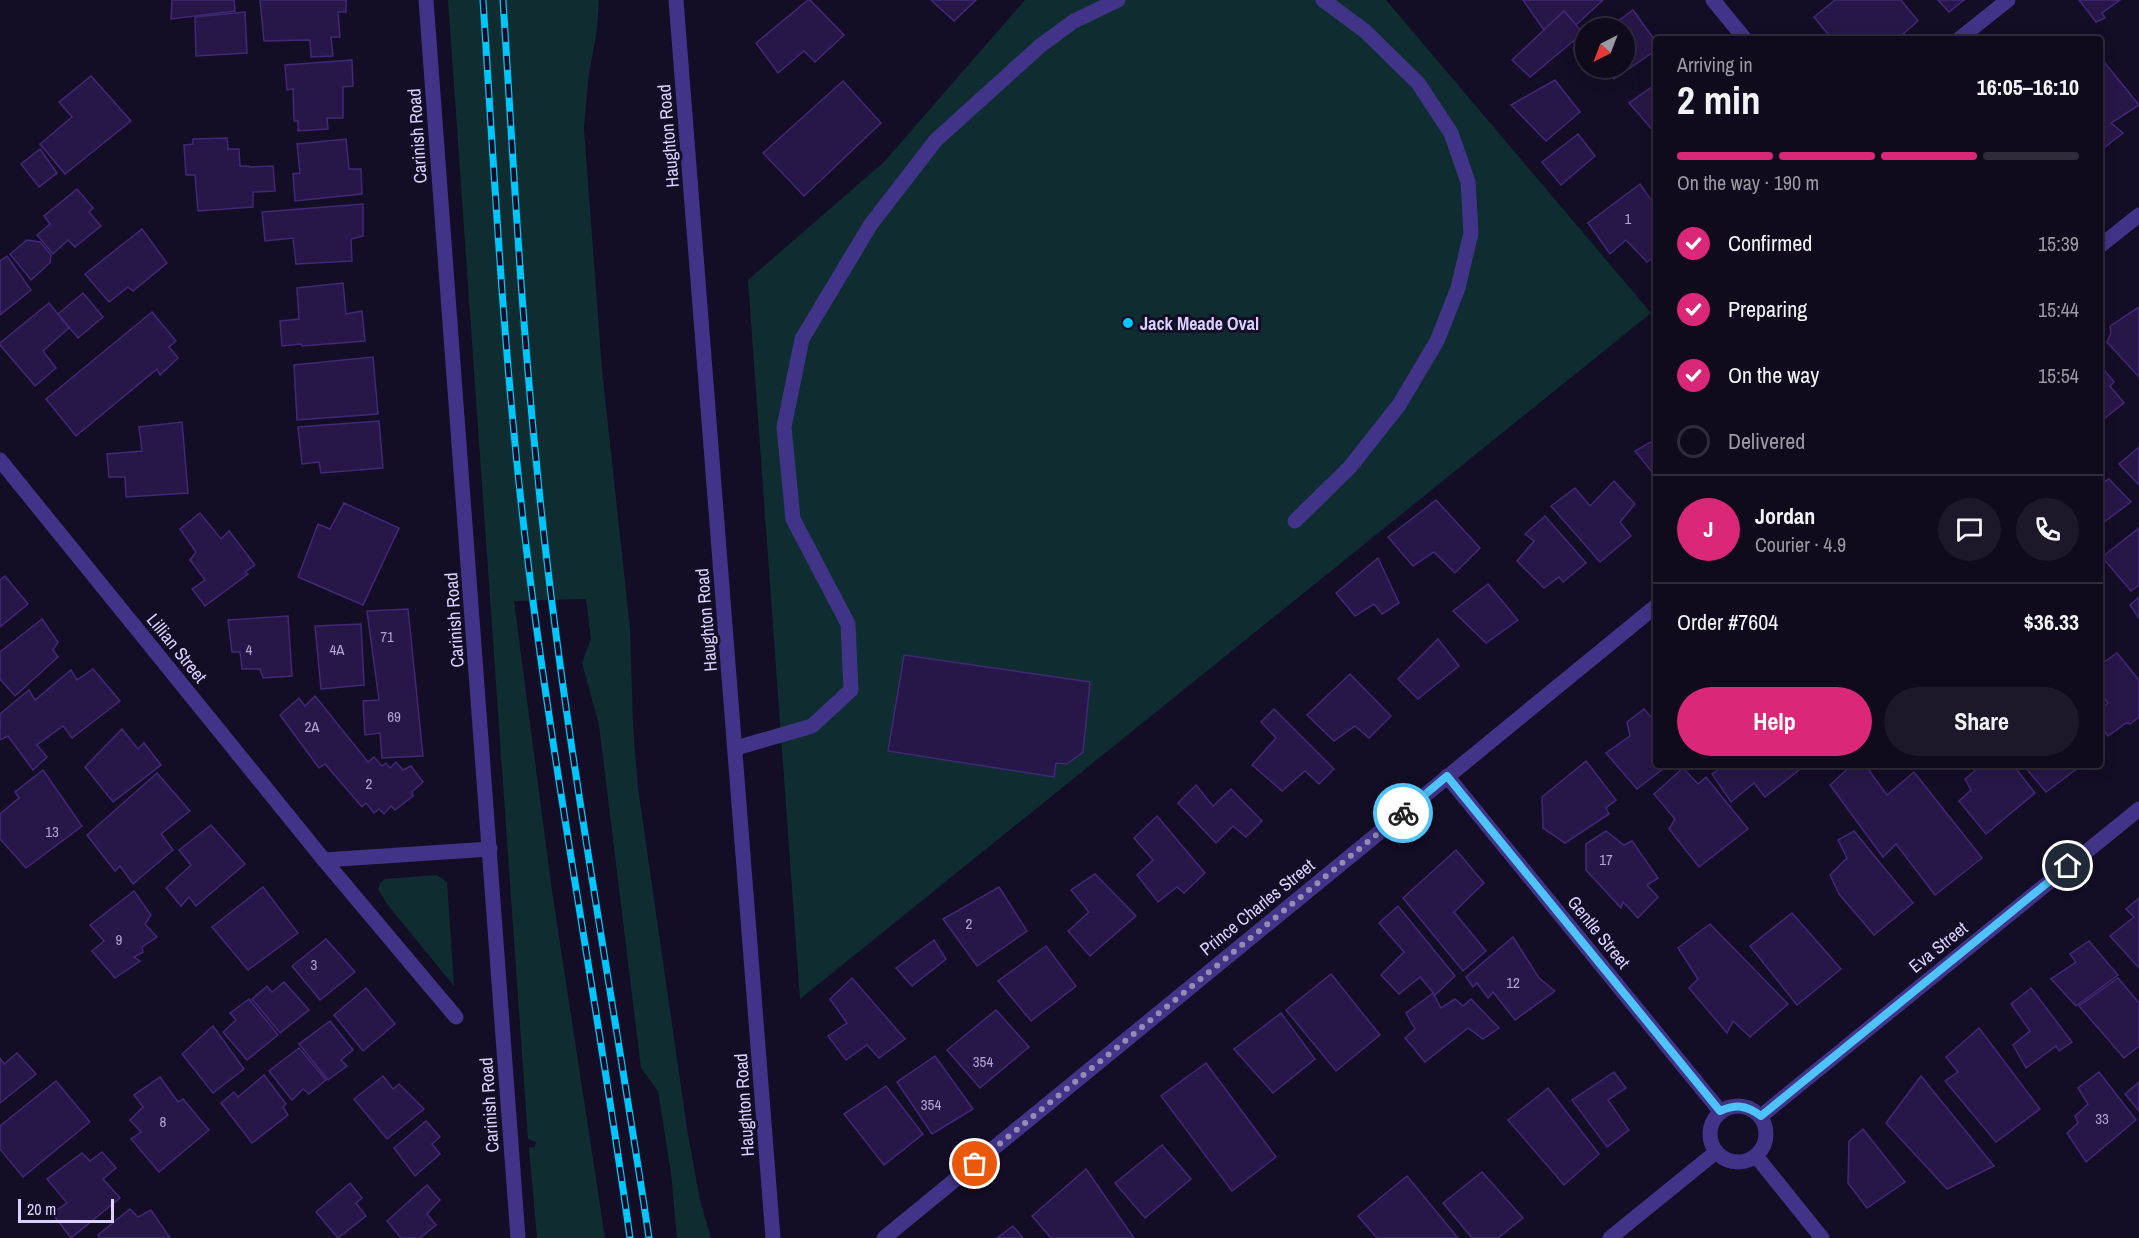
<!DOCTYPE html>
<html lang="en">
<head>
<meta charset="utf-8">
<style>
  :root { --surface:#0f0a1c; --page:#1d1829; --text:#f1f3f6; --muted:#9b9aa3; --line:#2f2b3b; --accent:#db2777 }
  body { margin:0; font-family:"Archivo Narrow",sans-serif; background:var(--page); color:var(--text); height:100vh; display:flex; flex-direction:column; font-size:22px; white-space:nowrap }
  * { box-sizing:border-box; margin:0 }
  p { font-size:20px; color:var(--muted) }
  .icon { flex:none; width:33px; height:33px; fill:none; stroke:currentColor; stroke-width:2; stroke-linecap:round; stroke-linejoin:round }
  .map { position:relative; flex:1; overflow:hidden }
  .sheet { position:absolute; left:1653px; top:36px; width:450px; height:732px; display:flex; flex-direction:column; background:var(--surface); border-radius:6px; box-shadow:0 3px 15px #0003,0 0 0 2px var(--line) }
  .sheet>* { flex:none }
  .needle { width:39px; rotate:222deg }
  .fabs { position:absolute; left:1575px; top:18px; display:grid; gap:12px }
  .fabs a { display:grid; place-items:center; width:60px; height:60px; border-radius:50%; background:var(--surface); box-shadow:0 3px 15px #0003,0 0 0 2px var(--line); font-size:30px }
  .scale { position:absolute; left:18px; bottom:15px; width:96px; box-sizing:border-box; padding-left:6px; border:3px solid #dcd1ff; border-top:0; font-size:16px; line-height:21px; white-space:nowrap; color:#dcd1ff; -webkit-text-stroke:4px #140d26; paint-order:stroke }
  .pin { position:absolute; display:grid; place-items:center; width:51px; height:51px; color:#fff; margin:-26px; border:3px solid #fff; border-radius:50%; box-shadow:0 2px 6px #0007 }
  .courier { position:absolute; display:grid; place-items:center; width:60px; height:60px; margin:-30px; border:4px solid #4fc3f7; border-radius:50%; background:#fff; color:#222; box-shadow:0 2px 8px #0007 }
  .summary em { font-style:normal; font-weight:800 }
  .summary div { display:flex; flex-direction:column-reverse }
  .summary { display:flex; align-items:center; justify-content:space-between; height:102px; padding:0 24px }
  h1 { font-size:39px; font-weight:800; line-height:45px }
  .bar { display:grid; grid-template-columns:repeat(4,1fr); gap:9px 6px; align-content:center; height:72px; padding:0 24px }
  .bar i { height:8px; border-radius:4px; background:var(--line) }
  .bar .selected { background:var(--accent) }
  .bar p { grid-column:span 4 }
  .line { display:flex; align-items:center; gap:15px; padding:0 24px; border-top:2px solid var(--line) }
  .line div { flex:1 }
  .round { display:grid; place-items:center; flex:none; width:63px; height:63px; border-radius:32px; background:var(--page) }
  ol { padding:0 24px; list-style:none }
  li { display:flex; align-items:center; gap:18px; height:66px }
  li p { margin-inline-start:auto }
  li .icon { padding:6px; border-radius:50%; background:var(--accent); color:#fff; stroke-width:4 }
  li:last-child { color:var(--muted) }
  li i { width:33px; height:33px; border:3px solid var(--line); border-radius:50% }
  .cta { display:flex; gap:12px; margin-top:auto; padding:12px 24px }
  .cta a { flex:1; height:69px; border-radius:36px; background:var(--accent); color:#fff; font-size:24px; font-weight:800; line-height:69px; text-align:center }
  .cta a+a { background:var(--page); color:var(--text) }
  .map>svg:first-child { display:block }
</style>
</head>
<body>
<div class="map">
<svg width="2139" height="1238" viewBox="0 0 2139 1238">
  <rect width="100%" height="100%" fill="#140d26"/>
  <g fill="#0f2d30">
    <polygon points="448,0 599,0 597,29 588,80 584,129 602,370 630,628 633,726 638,788 687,1129 700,1200 711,1238 677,1238 671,1173 658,1091 641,1068 599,725 582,663 591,639 586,599 514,601 552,891 605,1238 537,1238 529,1148 535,1147 536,1142 528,1139"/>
    <polygon points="1025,0 1386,0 1651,313 800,999 748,280 884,162"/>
    <polygon points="437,875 447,882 454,986 387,904 378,889 380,883 385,879"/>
  </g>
  <g fill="#271748" stroke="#402876" stroke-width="1.5">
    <polygon points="172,0 234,0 235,11 171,19"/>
    <polygon points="260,0 346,0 346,12 338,12 340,37 331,37 333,56 311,57 310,40 264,41"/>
    <polygon points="808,0 810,0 844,35 815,62 804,51 778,73 756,43"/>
    <polygon points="931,0 976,0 954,21"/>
    <polygon points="1523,0 1603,0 1576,25 1564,11 1544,30"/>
    <polygon points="1835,0 1901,0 1918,21 1897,39 1832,39 1814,17"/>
    <polygon points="1938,0 1964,0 1949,12"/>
    <polygon points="2079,0 2120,0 2102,13 2105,18 2096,22"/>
    <polygon points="1633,10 1656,42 1656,50 1614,79 1605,68 1624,68 1624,28 1609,28"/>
    <polygon points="1564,11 1583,33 1530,77 1512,60"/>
    <polygon points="245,12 247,53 196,56 195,17"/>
    <polygon points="2101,58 2139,105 2111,123 2123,133 2101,150"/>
    <polygon points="352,60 353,86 343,87 343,118 327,118 328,129 298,131 298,121 294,121 293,89 287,90 285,65"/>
    <polygon points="91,76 131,121 65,174 40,144 72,117 59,102"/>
    <polygon points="1555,80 1580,112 1546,141 1511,105"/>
    <polygon points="843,81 881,123 804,196 763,153"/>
    <polygon points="1653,86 1656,90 1656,134 1629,103"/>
    <polygon points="1578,134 1595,156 1561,185 1542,162"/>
    <polygon points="227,138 228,149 239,149 240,166 249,166 249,167 273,166 275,191 253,192 253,207 198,211 195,175 186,175 184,145 193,144 193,139"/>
    <polygon points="346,139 349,169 361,169 362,194 295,201 293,174 300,173 297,144"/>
    <polygon points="40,149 57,173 39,187 21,164"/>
    <polygon points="1640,184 1656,207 1656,255 1647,262 1626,240 1610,254 1588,223"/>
    <polygon points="77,189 93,208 89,212 101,226 75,247 68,240 53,254 37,235 50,224 44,216"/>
    <polygon points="363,204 363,236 351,239 352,261 296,264 293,238 265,241 262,212"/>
    <polygon points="142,229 167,263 133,291 128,287 109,302 85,274"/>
    <polygon points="27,240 40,242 51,255 50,263 31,280 10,254"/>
    <polygon points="7,256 31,290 0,315 0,261"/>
    <polygon points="343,283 346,314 362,311 365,341 302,346 301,344 282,346 280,321 299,319 297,288"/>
    <polygon points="83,293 103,317 78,338 58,314"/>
    <polygon points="49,303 69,328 43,351 56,368 35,386 0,345 0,343"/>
    <polygon points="2139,307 2139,377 2107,342 2111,333 2110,326"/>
    <polygon points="152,312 176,341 169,347 178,358 160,375 157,369 76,436 46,399"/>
    <polygon points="373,357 378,414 297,420 294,365"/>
    <polygon points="2100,365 2114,382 2110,386 2124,403 2100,422"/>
    <polygon points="379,421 383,468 321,473 319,462 302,464 298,427"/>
    <polygon points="182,422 188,493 126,497 125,477 109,477 107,454 142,451 139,427"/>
    <polygon points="1656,439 1656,477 1635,451"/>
    <polygon points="2139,447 2139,485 2119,464"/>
    <polygon points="2109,479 2131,502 2100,525 2100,484"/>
    <polygon points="1614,481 1635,504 1620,522 1631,536 1600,562 1551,506 1575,488 1590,506"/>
    <polygon points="1436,500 1480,548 1455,573 1434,552 1413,566 1388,537"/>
    <polygon points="344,503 399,528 363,605 298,577 318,524 330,529"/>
    <polygon points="200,513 221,539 229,531 255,565 245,572 248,574 205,606 192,589 205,580 190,560 196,552 180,529"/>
    <polygon points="1545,516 1586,563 1563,582 1559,577 1544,588 1517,561 1534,541 1525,534"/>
    <polygon points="2139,528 2139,585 2131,591 2102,557"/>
    <polygon points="1378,558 1399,603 1382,614 1374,604 1355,616 1336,593"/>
    <polygon points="5,576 28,604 0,627 0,580"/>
    <polygon points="1488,584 1518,620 1486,643 1453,611"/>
    <polygon points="2139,597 2139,618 2130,605"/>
    <polygon points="408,609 423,756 382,758 380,733 365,735 363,701 379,700 367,611"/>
    <polygon points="288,616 292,676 263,678 260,669 242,669 240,652 232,652 228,620"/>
    <polygon points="42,619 58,642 53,650 58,657 15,696 0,679 0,652"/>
    <polygon points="361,624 364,685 321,689 315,626"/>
    <polygon points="1438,639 1459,666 1418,699 1398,679"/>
    <polygon points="2117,653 2139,680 2139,717 2130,724 2126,723 2108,736 2100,726 2100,710 2108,703 2100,693 2100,665"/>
    <polygon points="904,655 1090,682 1083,752 1067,764 1056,763 1054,777 888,751"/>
    <polygon points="93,669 120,701 72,738 63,726 37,745 47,757 33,770 8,736 0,740 0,714 29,690 35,700 71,670 77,680"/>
    <polygon points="1350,674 1391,716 1369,738 1355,726 1334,741 1307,715"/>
    <polygon points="315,696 368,762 374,757 382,766 386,763 390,768 396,762 403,770 411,766 423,782 412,792 413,796 395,810 391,806 384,814 379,809 374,813 366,803 362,807 325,764 319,768 280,715 299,698 305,706"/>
    <polygon points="1274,709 1334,769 1319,784 1305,771 1282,791 1252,765 1276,738 1261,722"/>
    <polygon points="1644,709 1656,723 1656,765 1668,765 1637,789 1606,753 1630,736 1627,722"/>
    <polygon points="122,729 138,749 144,743 161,765 113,802 85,767"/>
    <polygon points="1586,761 1616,800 1606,808 1609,814 1565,843 1543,828 1542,797"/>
    <polygon points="1725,765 1801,765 1803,767 1765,797 1754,783 1731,802 1712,774"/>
    <polygon points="1852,765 1865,765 1887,795 1914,772 1982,858 1935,895 1896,844 1883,857 1830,785"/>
    <polygon points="1982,765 2013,765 2035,793 1986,834 1959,801 1971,790 1965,779"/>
    <polygon points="2028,765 2082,765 2046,792 2025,767"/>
    <polygon points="1683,768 1698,784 1706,777 1748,829 1699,867 1669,829 1675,819 1654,794"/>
    <polygon points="43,770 82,826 26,868 0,839 0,814 19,798 15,792"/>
    <polygon points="157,773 190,811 161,834 173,850 133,884 120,866 115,871 87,835"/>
    <polygon points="1196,785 1213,806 1231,789 1262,821 1246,837 1233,826 1216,843 1178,803"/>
    <polygon points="1157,816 1205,873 1184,893 1177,887 1158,902 1137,875 1153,860 1134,838"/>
    <polygon points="211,825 245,864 196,906 189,897 181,906 166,888 191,865 179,850"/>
    <polygon points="1606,831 1624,845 1632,841 1658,878 1647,885 1658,897 1638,918 1623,902 1621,908 1586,870 1586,844"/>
    <polygon points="1854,831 1913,903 1874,935 1839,894 1830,875 1847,858 1838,840"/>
    <polygon points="1456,850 1484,883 1454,912 1486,951 1463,971 1403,898"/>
    <polygon points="1095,874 1136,916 1090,956 1068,931 1089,912 1071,890"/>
    <polygon points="263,887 298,933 248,970 212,927"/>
    <polygon points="999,887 1027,931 977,966 943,919"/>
    <polygon points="134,891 151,915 145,924 157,937 142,947 143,952 134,957 140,961 115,978 92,951 104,941 90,925"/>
    <polygon points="2139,898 2139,968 2110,936 2134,917 2126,909"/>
    <polygon points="1398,906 1455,976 1435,995 1420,977 1399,994 1381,975 1404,952 1379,923"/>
    <polygon points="1792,913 1841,969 1797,1005 1750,946"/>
    <polygon points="1710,924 1788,1004 1750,1037 1733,1021 1727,1033 1689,988 1698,979 1678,948"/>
    <polygon points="1513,937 1539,978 1555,991 1515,1020 1493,992 1488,998 1477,983 1473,987 1466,977"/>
    <polygon points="326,939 355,972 320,1000 292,966"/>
    <polygon points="934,940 946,959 912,986 896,968"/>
    <polygon points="2089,941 2118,975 2076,1006 2051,979 2076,962 2070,954"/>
    <polygon points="1046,946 1076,986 1031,1021 998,981"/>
    <polygon points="1331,974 1380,1035 1336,1071 1286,1010"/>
    <polygon points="852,978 905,1039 879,1058 867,1045 846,1060 828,1036 847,1023 830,999"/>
    <polygon points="2118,978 2139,1003 2139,1046 2124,1058 2079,1006"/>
    <polygon points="284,982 309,1010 280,1033 252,999 267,986 272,992"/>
    <polygon points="366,988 395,1024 363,1051 334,1015"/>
    <polygon points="2031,988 2072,1042 2059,1051 2056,1046 2026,1068 2013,1045 2030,1031 2011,1004"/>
    <polygon points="1433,993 1441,1008 1455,999 1463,1006 1471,999 1499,1028 1483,1039 1468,1028 1425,1062 1405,1038 1415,1029 1406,1013"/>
    <polygon points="249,999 278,1035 247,1060 223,1032 236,1020 230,1013"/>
    <polygon points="996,1010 1029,1047 980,1088 947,1050"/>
    <polygon points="1281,1013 1315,1059 1273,1093 1234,1049"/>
    <polygon points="330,1021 353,1050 341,1060 347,1066 328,1080 299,1044"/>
    <polygon points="213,1026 244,1069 213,1093 182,1054"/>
    <polygon points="1979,1028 2040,1109 1996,1142 1945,1081 1958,1072 1946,1057"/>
    <polygon points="299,1048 326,1080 309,1094 303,1089 292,1100 269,1071"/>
    <polygon points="17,1053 36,1074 0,1103 0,1058 4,1064"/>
    <polygon points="935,1056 973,1109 932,1134 897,1082"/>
    <polygon points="1206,1063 1276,1157 1232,1191 1161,1096"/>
    <polygon points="1614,1072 1626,1088 1608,1100 1629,1130 1607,1147 1572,1100"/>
    <polygon points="2099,1072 2136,1120 2086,1162 2067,1133 2078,1123 2075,1116 2088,1104 2078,1088"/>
    <polygon points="264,1075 286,1104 283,1107 288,1115 252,1143 221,1103 234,1092 238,1097"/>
    <polygon points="383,1076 393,1089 399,1084 424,1109 387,1139 354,1099"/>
    <polygon points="1921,1076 1994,1166 1947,1189 1886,1123"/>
    <polygon points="160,1077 178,1102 183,1099 209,1130 159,1172 131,1139 141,1132 130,1120 143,1107 134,1095"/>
    <polygon points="56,1081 90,1122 23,1177 0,1149 0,1126"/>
    <polygon points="2139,1082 2139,1111 2125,1094"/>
    <polygon points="886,1086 923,1134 884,1165 844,1114"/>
    <polygon points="1548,1088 1599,1154 1564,1185 1508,1120"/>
    <polygon points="426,1121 440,1137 432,1144 440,1154 415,1176 394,1148"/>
    <polygon points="1863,1129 1905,1182 1867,1208 1848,1183 1849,1141"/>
    <polygon points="1162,1145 1191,1179 1145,1218 1115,1183"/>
    <polygon points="102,1152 116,1168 103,1179 120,1198 71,1238 52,1213 67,1203 47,1179 82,1153 90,1161"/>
    <polygon points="1086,1169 1134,1238 1051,1238 1032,1216"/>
    <polygon points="1482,1172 1523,1218 1498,1238 1472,1238 1443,1203"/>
    <polygon points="1407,1176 1458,1238 1377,1238 1358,1216"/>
    <polygon points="350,1183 362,1198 356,1203 366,1216 338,1238 316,1212"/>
    <polygon points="427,1185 440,1200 427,1214 436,1225 420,1238 401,1238 387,1221"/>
    <polygon points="130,1209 138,1217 151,1210 170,1238 100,1238 98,1235"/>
    <polygon points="1013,1226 1023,1238 997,1238"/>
  </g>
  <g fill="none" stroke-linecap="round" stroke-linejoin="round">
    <g stroke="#413488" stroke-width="15">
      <polyline points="1959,39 2008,0"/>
      <polyline points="1295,521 1350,467 1399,405 1437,341 1458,288 1471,233 1468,182 1451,133 1418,83 1365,31 1323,0"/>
      <polyline points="736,748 812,726 851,690 848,624 793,519 784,427 802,339 871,224 936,140 1040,46 1074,21 1118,0"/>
    </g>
    <g stroke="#413488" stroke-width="15">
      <polyline points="1713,0 1745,39"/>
      <polyline points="2100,246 2139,215"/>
      <polyline points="0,460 324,860 456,1017"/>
      <polyline points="1447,776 1720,1111"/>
      <polyline points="324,860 490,849"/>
      <circle cx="1738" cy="1134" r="28"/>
      <polyline points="1761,1116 2139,809"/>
      <polyline points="1756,1156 1822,1238"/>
      <polyline points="884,1238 1656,606"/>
      <polyline points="1610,1238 1716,1152"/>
    </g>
    <g stroke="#413488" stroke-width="15">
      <polyline points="426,0 518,1238"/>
      <polyline points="676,0 773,1238"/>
    </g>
    <g stroke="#00c6fc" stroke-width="7">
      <g id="rail">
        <path d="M483 0C495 188 505 376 528 562 556 788 599 1012 630 1238"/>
        <path d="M503 0C513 156 521 313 537 469 562 727 611 982 649 1238"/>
      </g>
    </g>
    <use href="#rail" stroke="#140d26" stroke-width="4.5" stroke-dasharray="14" stroke-linecap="butt"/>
  </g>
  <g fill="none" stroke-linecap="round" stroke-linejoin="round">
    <polyline stroke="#968cb3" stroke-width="6" stroke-dasharray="0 10.8" points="975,1164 1403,813"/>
    <path stroke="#4fc3f7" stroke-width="8" d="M1403 813 1447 776 1720 1111C1736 1104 1746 1105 1761 1116L2068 866"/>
  </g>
  <circle fill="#00c6fc" stroke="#140d26" stroke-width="2" cx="1128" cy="323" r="6"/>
  <g text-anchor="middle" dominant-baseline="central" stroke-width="6" stroke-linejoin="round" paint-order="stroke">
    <g font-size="15" fill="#afa2d1">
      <text x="1628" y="218">1</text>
      <text x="387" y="636">71</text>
      <text x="249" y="649">4</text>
      <text x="337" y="649">4A</text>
      <text x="394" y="716">69</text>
      <text x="312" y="726">2A</text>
      <text x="369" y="783">2</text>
      <text x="52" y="831">13</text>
      <text x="1606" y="859">17</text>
      <text x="969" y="923">2</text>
      <text x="119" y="939">9</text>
      <text x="314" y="964">3</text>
      <text x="1513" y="982">12</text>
      <text x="983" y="1061">354</text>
      <text x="931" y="1104">354</text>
      <text x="2102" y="1118">33</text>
      <text x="163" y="1121">8</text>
    </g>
    <g font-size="18" fill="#dcd1ff" stroke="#140d26">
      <text transform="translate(417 136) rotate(-94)">Carinish Road</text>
      <text transform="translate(668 136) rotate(-95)">Haughton Road</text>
      <text transform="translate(454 620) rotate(-94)">Carinish Road</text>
      <text transform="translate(706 620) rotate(-95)">Haughton Road</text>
      <text transform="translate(177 648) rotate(51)">Lillian Street</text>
      <text transform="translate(1257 907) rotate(-39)">Prince Charles Street</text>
      <text transform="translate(1599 932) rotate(51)">Gentle Street</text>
      <text transform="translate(1938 947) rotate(-39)">Eva Street</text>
      <text transform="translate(489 1105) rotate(-94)">Carinish Road</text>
      <text transform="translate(744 1105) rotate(-94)">Haughton Road</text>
    </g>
    <g font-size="18" font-weight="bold" fill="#dcd1ff" stroke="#140d26" text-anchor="start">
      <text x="1140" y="323">Jack Meade Oval</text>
    </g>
  </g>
</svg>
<div class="fabs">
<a><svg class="needle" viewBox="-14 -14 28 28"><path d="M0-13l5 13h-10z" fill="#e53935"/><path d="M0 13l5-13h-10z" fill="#9b9aa3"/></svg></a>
</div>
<div class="scale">20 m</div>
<div class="pin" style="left:975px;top:1164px;background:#ea580c"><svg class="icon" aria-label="bag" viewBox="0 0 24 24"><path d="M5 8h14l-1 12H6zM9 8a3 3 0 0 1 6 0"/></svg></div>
<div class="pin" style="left:2068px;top:866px;background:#1f2937"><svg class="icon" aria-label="home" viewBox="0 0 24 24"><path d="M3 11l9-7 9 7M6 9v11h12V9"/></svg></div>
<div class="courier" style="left:1403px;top:813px"><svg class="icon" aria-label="bike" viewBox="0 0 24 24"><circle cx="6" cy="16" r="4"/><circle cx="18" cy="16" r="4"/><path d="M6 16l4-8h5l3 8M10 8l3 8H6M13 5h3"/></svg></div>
<section class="sheet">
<div class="summary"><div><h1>2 min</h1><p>Arriving in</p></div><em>16:05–16:10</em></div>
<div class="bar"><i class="selected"></i><i class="selected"></i><i class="selected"></i><i></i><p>On the way · 190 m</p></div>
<ol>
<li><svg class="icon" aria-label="check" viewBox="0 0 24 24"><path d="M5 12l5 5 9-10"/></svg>Confirmed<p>15:39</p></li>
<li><svg class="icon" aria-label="check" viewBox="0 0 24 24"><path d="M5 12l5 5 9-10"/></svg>Preparing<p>15:44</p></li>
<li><svg class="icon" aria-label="check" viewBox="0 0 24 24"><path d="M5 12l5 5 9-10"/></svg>On the way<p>15:54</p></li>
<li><i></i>Delivered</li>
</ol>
<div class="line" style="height:108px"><b class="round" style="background:var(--accent);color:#fff">J</b><div><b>Jordan</b><p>Courier · 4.9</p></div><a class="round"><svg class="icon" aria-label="chat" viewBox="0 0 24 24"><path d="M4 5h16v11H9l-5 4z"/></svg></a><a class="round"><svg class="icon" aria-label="phone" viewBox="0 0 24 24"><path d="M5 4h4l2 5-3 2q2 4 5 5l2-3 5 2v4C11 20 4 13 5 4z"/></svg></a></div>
<div class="line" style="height:78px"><div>Order #7604</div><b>$36.33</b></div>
<div class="cta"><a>Help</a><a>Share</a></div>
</section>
</div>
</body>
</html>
